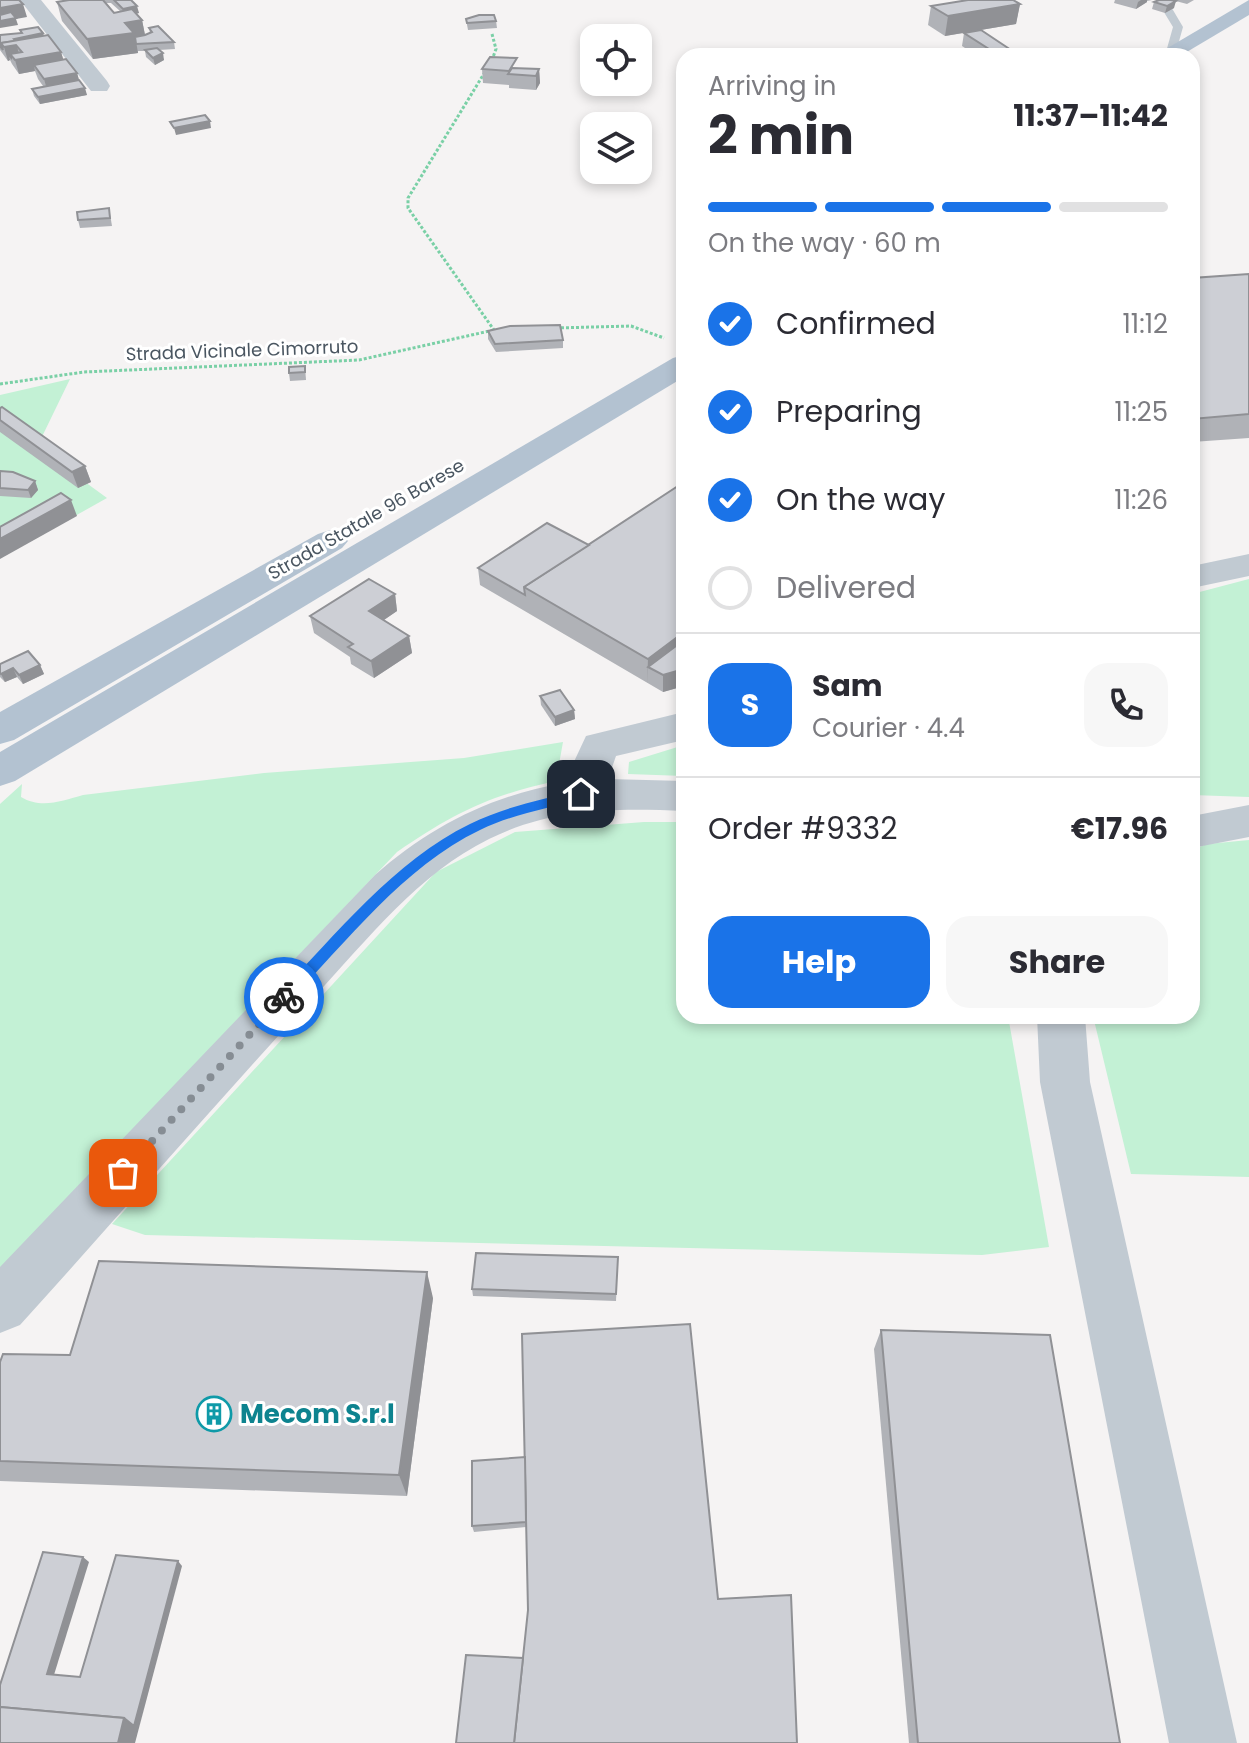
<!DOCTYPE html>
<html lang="en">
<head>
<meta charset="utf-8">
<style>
  :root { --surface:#fff; --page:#f7f7f7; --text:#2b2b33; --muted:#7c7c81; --line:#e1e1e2; --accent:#1a73e8 }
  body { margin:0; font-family:Poppins,sans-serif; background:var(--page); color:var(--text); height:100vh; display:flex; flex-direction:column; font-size:30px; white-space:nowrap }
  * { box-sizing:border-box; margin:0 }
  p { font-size:26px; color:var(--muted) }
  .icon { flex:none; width:44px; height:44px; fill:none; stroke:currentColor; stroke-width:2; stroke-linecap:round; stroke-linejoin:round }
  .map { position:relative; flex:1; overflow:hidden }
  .panel { position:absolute; left:676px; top:48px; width:524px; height:976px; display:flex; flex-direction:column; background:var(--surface); border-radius:24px; box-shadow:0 4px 12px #0003 }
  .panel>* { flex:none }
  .fabs { position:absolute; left:580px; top:24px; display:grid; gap:16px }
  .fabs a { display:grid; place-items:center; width:72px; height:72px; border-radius:16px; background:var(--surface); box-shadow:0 4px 12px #0003; font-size:40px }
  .pin { position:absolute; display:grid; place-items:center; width:68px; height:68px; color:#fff; margin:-34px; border-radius:16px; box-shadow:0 4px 12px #0006 }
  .courier { position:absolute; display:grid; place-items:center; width:80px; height:80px; margin:-40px; border:6px solid #1a73e8; border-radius:50%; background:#fff; color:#222; box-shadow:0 2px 10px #0007 }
  .summary em { font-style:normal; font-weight:700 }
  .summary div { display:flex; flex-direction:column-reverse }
  .summary { display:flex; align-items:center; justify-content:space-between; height:136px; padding:0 32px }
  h1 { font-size:52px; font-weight:700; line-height:60px }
  .bar { display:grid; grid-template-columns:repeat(4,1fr); gap:12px 8px; align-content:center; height:96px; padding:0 32px }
  .bar i { height:10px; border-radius:6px; background:var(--line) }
  .bar .current { background:var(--accent) }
  .bar p { grid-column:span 4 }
  .line { display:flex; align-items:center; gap:20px; padding:0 32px; border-top:2px solid var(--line) }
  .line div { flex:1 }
  .round { display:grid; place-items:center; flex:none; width:84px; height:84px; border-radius:24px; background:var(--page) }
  ol { padding:0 32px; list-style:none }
  li { display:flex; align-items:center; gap:24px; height:88px }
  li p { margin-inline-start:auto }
  li .icon { padding:8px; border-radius:50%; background:var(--accent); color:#fff; stroke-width:4 }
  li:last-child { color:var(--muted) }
  li i { width:44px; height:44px; border:4px solid var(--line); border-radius:50% }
  .action { display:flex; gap:16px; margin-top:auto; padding:16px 32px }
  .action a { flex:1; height:92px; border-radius:24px; background:var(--accent); color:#fff; font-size:32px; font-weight:700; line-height:92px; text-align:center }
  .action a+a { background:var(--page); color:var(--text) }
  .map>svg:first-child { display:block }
</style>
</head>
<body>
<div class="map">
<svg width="1249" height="1743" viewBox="0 0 1249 1743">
  <rect width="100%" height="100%" fill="#f5f3f3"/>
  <g fill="#c3f1d5">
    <polygon points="70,379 37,447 107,498 0,558 0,395"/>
    <polygon points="1249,579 1249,797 1192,795 1192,594"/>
    <path d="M563 742 556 781C490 795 452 814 397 852L0 1270V804L22 784 21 797C41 809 62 801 83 795L264 773 464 758Z"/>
    <polygon points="684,745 684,776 628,774 629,762"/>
    <polygon points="644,822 684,822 684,1016 1008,1016 1049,1247 982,1255 145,1235 112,1224 436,872 515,832"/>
    <polygon points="1249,840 1249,1177 1131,1174 1093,1016 1192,1016 1192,850 1207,844"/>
  </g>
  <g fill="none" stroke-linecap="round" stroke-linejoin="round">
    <g stroke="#7ad0a6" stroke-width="3" stroke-dasharray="3 2" stroke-linecap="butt">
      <polyline points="492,34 496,49 492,60"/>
      <polyline points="485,72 408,198 408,208 494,330"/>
      <polyline points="556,328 631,326 664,338"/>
      <polyline points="0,384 84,372 359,360 494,330"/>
    </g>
    <polygon fill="#c1cad2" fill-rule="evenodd" points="1163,0 1175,0 1170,5 1183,27 1176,52 1171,55 1166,52 1173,27 1159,4"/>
    <g fill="#c1cad2" fill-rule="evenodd">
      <polygon points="20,0 41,0 107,81 110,86 107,91 91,91"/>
      <polygon points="1249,554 1249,576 1192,588 1192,566"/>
      <path d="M684 712V740L616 756 608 779 684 781V811C616 808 551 808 489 839 418 874 368 939 315 996 215 1104 119 1216 20 1325L0 1333V1267L375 875C429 827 492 795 564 783L586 736Z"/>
      <polygon points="1249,805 1249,837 1192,848 1192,816"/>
      <polygon points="1037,1016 1085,1016 1090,1082 1237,1743 1169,1743 1040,1082"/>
    </g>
    <g fill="#b3c2d1" fill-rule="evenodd">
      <polygon points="1249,0 1249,15 1180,56 1154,56"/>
      <polygon points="684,355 684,377 15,781 0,786 0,752 673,358"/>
      <polygon points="330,530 342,534 348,541 342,548 14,740 0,744 0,712 318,534"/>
    </g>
  </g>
  <g fill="#b0b2b7" fill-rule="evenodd">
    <path d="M69 0H131L139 13 136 14 142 20 145 35 150 33 149 28 174 42 175 49 159 50 164 60 155 65 146 57 145 51H138V53L93 59 62 21 57 2ZM106 3H111L120 11 114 13Z"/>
    <polygon points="1115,0 1152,0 1147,1 1147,2 1136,9 1114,3"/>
    <polygon points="1172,0 1194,0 1187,4"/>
    <polygon points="1154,2 1174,8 1165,13 1152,9"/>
    <polygon points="1020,4 1016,24 945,36 928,25 931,6"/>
    <polygon points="466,19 496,21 497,28 468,30"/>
    <polygon points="20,30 43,33 44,36 61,52 63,59 77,73 79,80 87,95 40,104 34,96 32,89 43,86 38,79 35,71 19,74 12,64 10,60 8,61 0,50 0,35 21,33"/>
    <polygon points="964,33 1020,56 977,56 962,46"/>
    <polygon points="517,68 539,69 540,83 536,90 509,88 509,85 483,83 482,69"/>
    <polygon points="109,208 112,226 80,228 78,220"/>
    <polygon points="1249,274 1249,438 1192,442 1192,278"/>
    <polygon points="488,331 563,340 563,348 496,352 488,339"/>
    <polygon points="305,366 306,380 290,381 289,373"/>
    <polygon points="0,408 85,466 91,482 78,488 0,432"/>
    <polygon points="0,471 35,481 38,490 31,498 0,496"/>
    <polygon points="684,482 684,686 663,692 480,585 478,568 589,545"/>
    <polygon points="395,594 397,611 384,620 409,636 412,653 374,678 351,664 350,657 314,633 310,616"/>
    <polygon points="0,664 40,665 44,674 23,684 17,677 5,682 0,677"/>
    <polygon points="540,696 574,710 575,719 555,726 541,705"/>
    <polygon points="618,1257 616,1301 473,1296 472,1289"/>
    <polygon points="433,1298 407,1496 0,1481 0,1362 70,1355"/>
    <polygon points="690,1324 523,1658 528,1610 526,1527 474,1532 472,1526 525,1457"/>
    <polygon points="881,1330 1120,1743 909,1743 874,1349"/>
  </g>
  <g fill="#909195">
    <polygon points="1141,0 1147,0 1147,2 1136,9 1138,2"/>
    <polygon points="1176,1 1174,8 1165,13 1167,6"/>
    <polygon points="23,4 27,17 16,19 18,25 0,28 0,8"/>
    <polygon points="1020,4 1016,24 945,36 948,16"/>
    <polygon points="137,6 139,13 125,16 123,9"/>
    <polygon points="142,20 146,40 136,41 138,53 93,59 87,39 125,23"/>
    <polygon points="43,33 45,40 17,46 20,58 12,56 12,60 9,57 10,60 8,61 4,47 14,39"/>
    <polygon points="61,52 64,62 34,65 35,71 19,74 15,60"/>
    <polygon points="163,53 164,60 155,65 153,58"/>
    <polygon points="539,69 540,83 536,90 536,76"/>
    <polygon points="77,73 81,87 48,93 44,79"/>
    <polygon points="85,88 87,95 40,104 38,97"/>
    <polygon points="210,121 211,128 176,135 174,128"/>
    <polygon points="85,466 91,482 78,488 72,472"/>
    <polygon points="35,481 38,490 31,498 28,490"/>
    <polygon points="71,500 77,516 0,559 0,539"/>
    <polygon points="395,594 397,611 372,628 369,611"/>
    <polygon points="684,632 684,656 648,667 647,684 648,659"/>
    <polygon points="409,636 412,653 374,678 371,661"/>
    <polygon points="40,665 44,674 23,684 19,675"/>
    <polygon points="13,668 17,677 5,682 1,674"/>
    <polygon points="684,669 684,686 663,692 663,675"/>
    <polygon points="574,710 575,719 555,726 555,717"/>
    <polygon points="427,1272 433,1298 407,1496 399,1475"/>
    <polygon points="83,1557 89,1562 53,1678 47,1674"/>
    <polygon points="178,1561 182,1566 135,1743 118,1743 124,1718"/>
  </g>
  <g fill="#cdcfd5" stroke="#909195" stroke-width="2">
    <polygon points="0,0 19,0 23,4 0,8"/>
    <polygon points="69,0 103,0 114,13 132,9 142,20 125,23 134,33 87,39 57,2"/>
    <polygon points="114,0 131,0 137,6 123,9"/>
    <polygon points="968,0 1013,0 1020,4 948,16 931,6"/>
    <polygon points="1159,0 1171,0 1176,1 1167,6 1154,2"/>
    <polygon points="11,12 16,18 0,21 0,15"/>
    <polygon points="479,15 494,15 496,21 467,23 466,19"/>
    <polygon points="158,26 174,42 136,44 135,37 145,35 152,32 149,28"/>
    <polygon points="38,27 43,33 14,39 16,41 1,43 3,50 0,46 0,35 22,33 20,30"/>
    <polygon points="981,30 1020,56 1000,56 964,33"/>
    <polygon points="48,35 61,52 15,60 10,54 22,52 16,45 4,47 1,43"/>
    <polygon points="157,48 163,53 153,58 145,50"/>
    <polygon points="490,57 517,58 509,71 482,69"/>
    <polygon points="66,59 77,73 44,79 34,65"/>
    <polygon points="512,68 539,69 536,76 508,74"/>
    <polygon points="79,80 85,88 38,97 32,89"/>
    <polygon points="205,115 210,121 174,128 170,122"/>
    <polygon points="109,208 110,218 78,220 77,212"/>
    <polygon points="1249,274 1249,414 1192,419 1192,278"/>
    <polygon points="560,325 563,340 495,344 488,331 510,326"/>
    <polygon points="305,366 305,372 289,373 289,367"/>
    <polygon points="2,407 85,466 72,472 0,420 0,408"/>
    <polygon points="0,471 13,472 35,481 28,490 0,488"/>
    <polygon points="684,482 684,632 648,659 524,587"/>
    <polygon points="61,493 71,500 0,539 0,527"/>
    <polygon points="547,523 589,545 524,587 525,595 478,568"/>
    <polygon points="369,579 395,594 369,611 409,636 371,661 348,647 353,644 310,616"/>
    <polygon points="684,640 684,669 663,675 648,667"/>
    <polygon points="28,651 40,665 19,675 13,668 1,674 0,673 0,664"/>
    <polygon points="560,690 574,710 555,717 540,696"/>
    <polygon points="476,1253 618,1257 616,1294 472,1289"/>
    <polygon points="99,1261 427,1272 399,1475 0,1461 0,1362 3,1354 70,1355"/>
    <polygon points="690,1324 718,1599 791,1595 797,1743 514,1743 528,1610 522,1334"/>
    <polygon points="881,1330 1050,1335 1120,1743 918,1743"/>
    <polygon points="525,1457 526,1522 472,1526 472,1461"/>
    <polygon points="43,1552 83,1557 47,1674 80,1677 116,1555 178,1561 134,1726 124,1718 0,1707 0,1685"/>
    <polygon points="466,1655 523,1658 514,1743 456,1743"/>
    <polygon points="0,1707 124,1718 118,1743 0,1743"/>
  </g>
  <path fill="#1a73e8" d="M581 790 587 794 585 798C550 808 513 814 480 830 403 867 347 942 289 1001H279V993C337 934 394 861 470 824 504 807 543 799 581 790Z"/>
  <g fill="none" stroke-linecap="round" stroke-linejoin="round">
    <polyline stroke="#868d94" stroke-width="8" stroke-dasharray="0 14.4" points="123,1173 284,997"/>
  </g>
  <defs>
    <g id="building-ring" transform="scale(1.8)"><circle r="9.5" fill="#fff" stroke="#0f9aa8" stroke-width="1.5"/><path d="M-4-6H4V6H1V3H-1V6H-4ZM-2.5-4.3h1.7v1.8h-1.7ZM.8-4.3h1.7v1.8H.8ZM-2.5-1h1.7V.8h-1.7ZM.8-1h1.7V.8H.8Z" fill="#0f9aa8"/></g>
  </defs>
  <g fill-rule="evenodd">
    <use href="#building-ring" x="214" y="1414"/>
  </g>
  <g text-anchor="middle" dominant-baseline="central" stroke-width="6" stroke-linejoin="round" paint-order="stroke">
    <g font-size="18" fill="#4a5661" stroke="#fff">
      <text transform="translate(242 350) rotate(-2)">Strada Vicinale Cimorruto</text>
      <text transform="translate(366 519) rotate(-30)">Strada Statale 96 Barese</text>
    </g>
    <g font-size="26" font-weight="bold" fill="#0d838f" stroke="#fff" text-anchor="start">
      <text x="240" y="1414">Mecom S.r.l</text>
    </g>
  </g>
</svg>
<div class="fabs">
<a><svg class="icon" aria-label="locate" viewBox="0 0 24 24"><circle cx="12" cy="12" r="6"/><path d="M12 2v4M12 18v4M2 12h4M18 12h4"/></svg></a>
<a><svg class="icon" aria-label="layers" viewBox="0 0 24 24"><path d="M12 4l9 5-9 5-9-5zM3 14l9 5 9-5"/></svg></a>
</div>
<div class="pin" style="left:123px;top:1173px;background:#ea580c"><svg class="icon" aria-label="bag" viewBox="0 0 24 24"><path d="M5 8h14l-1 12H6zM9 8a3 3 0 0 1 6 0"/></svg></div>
<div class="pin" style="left:581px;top:794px;background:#1f2937"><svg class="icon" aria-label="home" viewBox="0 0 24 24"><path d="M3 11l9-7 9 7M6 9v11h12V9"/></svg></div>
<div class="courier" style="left:284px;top:997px"><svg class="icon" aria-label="bike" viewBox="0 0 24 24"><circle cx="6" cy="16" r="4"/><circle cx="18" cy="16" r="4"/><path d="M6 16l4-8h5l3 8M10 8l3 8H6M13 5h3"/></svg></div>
<section class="panel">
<div class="summary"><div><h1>2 min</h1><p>Arriving in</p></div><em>11:37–11:42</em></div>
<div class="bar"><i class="current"></i><i class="current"></i><i class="current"></i><i></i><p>On the way · 60 m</p></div>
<ol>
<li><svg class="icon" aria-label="check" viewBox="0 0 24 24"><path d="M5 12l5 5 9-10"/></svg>Confirmed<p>11:12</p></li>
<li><svg class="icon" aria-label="check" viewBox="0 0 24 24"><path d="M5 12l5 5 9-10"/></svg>Preparing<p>11:25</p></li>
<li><svg class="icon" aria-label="check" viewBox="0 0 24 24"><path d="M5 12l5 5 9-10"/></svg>On the way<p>11:26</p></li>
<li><i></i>Delivered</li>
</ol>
<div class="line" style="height:144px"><b class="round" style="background:var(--accent);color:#fff">S</b><div><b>Sam</b><p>Courier · 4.4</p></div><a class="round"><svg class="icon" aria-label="phone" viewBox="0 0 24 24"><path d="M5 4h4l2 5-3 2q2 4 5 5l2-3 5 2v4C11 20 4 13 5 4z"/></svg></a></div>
<div class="line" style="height:104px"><div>Order #9332</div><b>€17.96</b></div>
<div class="action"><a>Help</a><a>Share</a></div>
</section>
</div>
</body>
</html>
